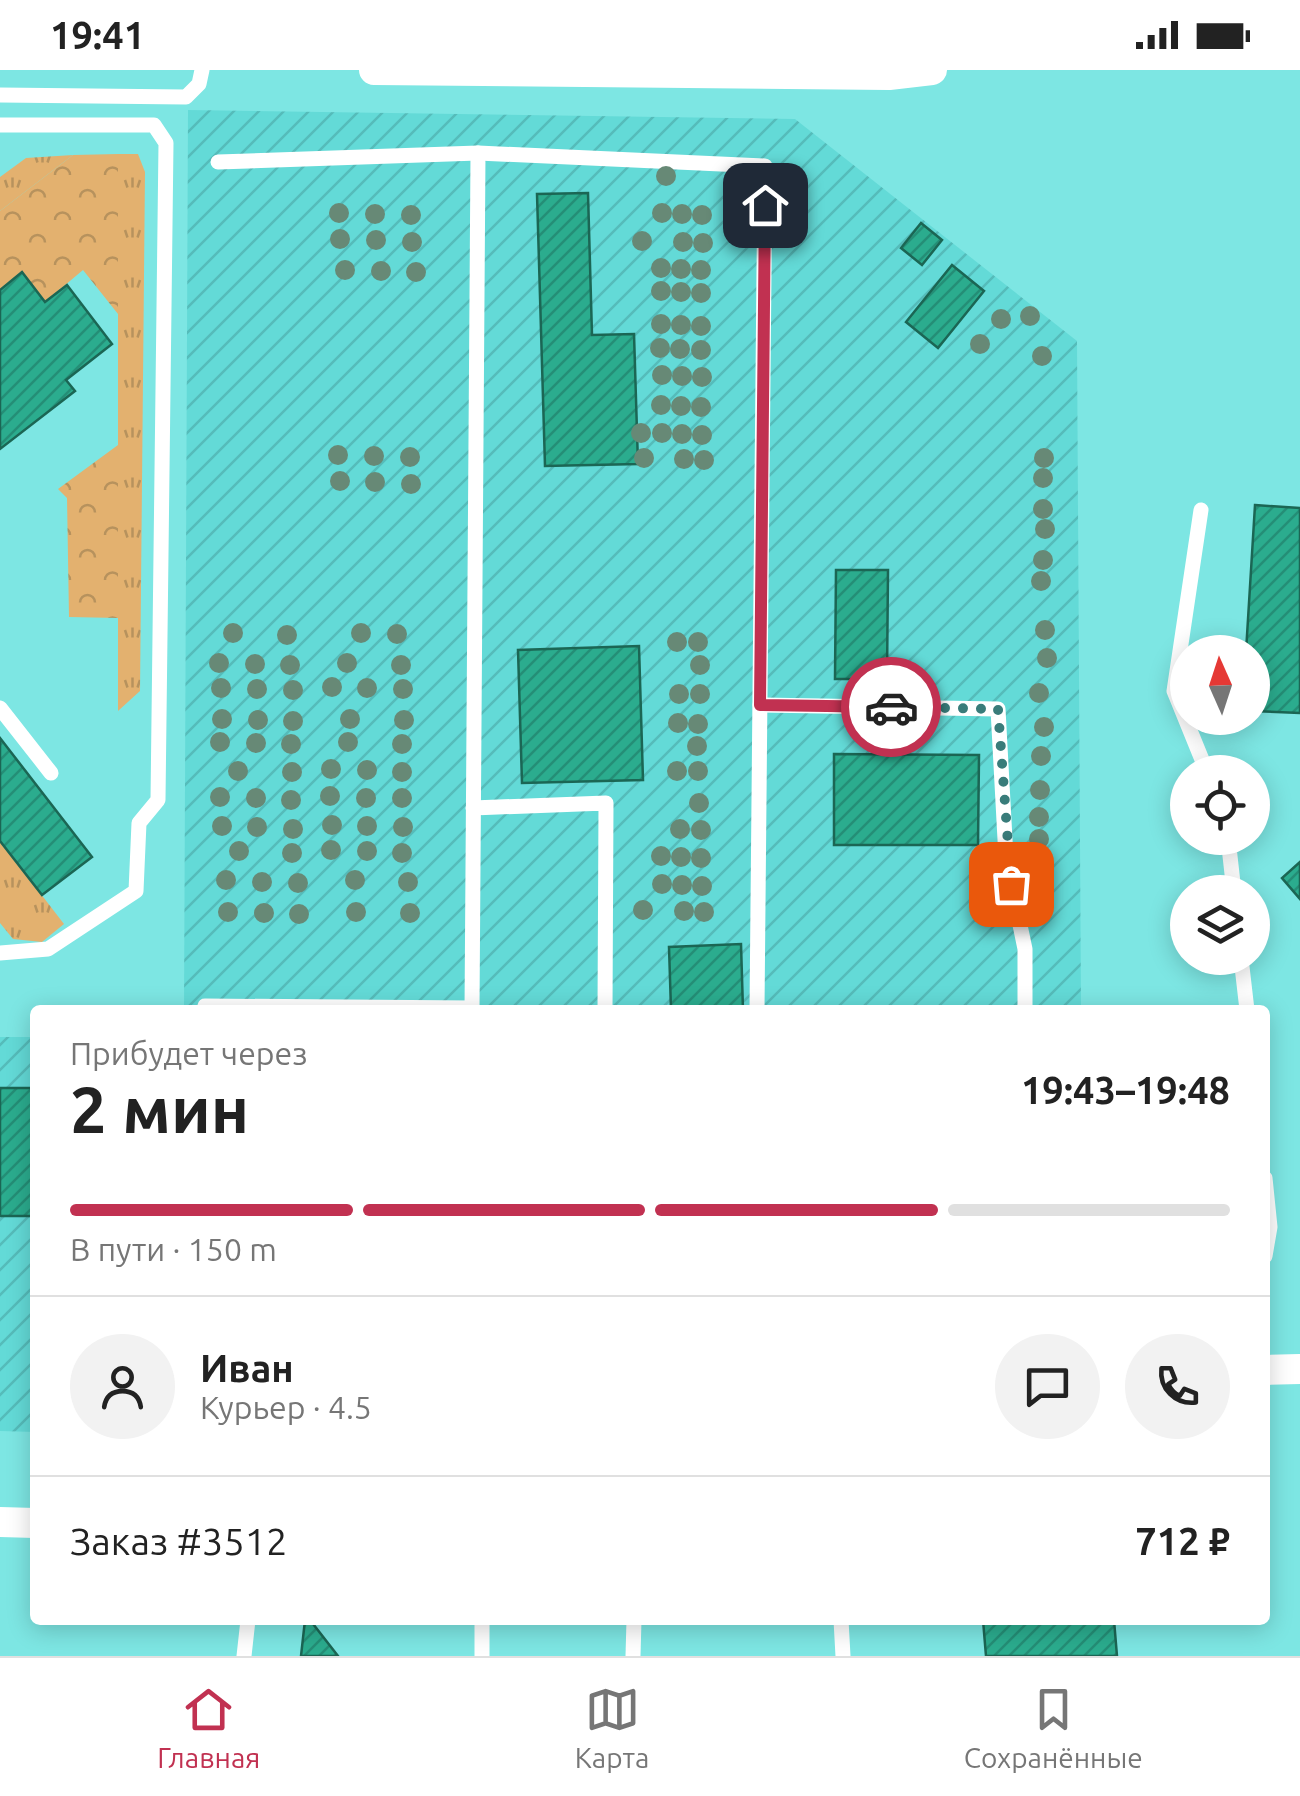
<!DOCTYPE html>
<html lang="ru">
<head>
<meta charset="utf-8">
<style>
  :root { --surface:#fff; --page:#f2f2f2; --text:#222; --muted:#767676; --line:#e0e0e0; --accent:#c13151 }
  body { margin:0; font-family:Ubuntu,sans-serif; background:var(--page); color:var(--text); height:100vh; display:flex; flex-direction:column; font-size:38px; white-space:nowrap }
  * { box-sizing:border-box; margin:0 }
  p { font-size:32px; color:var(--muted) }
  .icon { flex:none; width:55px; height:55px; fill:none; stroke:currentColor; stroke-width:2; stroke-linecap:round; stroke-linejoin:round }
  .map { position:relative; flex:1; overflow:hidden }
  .panel { position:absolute; left:30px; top:935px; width:1240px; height:620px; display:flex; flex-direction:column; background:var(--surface); border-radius:10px; box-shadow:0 5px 25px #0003 }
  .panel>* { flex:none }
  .needle { width:65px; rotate:357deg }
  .fabs { position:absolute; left:1170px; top:565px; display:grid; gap:20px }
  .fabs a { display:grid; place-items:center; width:100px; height:100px; border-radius:50%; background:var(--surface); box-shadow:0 5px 25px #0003; font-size:50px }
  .pin { position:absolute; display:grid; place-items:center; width:85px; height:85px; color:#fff; margin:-42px; border-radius:20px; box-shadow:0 5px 15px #0006 }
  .courier { position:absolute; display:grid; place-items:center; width:100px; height:100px; margin:-50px; border:8px solid #c13151; border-radius:50%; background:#fff; color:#222; box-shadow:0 2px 12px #0007 }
  .summary em { font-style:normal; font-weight:700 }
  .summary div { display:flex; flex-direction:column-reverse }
  .summary { display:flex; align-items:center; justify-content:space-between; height:170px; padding:0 40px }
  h1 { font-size:65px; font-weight:700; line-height:75px }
  .bar { display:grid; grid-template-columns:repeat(4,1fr); gap:15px 10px; align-content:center; height:120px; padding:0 40px }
  .bar i { height:12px; border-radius:8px; background:var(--line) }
  .bar .current { background:var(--accent) }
  .bar p { grid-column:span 4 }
  .line { display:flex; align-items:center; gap:25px; padding:0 40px; border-top:2px solid var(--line) }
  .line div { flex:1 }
  .round { display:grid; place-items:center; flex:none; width:105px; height:105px; border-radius:52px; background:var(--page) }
  .status { display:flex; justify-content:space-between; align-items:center; height:70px; padding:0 50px; background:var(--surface); direction:ltr }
  .status svg { height:28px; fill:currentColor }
  .dock { display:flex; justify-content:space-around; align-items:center; height:140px; border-top:2px solid var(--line); background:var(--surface); font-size:28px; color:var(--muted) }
  .dock a { display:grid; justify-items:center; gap:5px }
  .dock .current { color:var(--accent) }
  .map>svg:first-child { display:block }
</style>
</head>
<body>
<div class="status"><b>19:41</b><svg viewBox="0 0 49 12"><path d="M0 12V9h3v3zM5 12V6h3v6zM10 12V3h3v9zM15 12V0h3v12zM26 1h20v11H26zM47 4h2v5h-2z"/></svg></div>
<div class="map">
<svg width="1300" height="1586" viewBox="0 0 1300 1586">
  <defs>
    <pattern id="industrial-furrows" width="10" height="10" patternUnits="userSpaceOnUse" patternTransform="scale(2.5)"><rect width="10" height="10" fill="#63dad7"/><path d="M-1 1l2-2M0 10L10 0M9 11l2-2" fill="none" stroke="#55bcba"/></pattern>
    <pattern id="grass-tufts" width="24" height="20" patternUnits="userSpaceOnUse" patternTransform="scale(2.5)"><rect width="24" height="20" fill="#e3b16f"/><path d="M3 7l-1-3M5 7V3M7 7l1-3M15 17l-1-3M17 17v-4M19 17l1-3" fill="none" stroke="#b7925d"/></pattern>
    <pattern id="park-crowns" width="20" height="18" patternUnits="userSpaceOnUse" patternTransform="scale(2.5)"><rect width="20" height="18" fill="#e3b16f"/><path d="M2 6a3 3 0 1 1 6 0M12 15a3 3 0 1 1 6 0" fill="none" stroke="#b7925d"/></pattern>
    <pattern id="building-hatch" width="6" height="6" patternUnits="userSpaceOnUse" patternTransform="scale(2.5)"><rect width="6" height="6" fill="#2bac8e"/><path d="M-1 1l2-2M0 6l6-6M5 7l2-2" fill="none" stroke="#248e76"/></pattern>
  </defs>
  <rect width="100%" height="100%" fill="#7de6e3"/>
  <g fill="url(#industrial-furrows)">
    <polygon points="188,40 795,49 1077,271 1081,940 184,940"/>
    <polygon points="0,967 35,967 35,1362 0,1361"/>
  </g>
  <g fill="url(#grass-tufts)">
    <polygon points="118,84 138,84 145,102 140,621 118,641"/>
    <polygon points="73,85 0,141 0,107 26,88"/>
    <polygon points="0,771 64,854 42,872 13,869 0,853"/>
  </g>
  <g fill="url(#park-crowns)">
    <polygon points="118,84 118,244 83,200 45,232 22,203 0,220 0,141 73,85"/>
    <polygon points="118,375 118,548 69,547 67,428 58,419"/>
  </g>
  <g fill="url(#building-hatch)" stroke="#1b6654" stroke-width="2.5">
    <polygon points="588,123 592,265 634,264 638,394 545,396 537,124"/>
    <polygon points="921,153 942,170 922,195 901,178"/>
    <polygon points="952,195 984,221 938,278 906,252"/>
    <polygon points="22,202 45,232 67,215 112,274 66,310 75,321 0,379 0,220"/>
    <polygon points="1255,435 1300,438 1300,643 1252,641 1252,582 1246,582"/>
    <polygon points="836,500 888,500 887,609 835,609"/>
    <polygon points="639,576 643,710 522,713 518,580"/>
    <polygon points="0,668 92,787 42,825 0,771"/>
    <polygon points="834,684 979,685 978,775 834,775"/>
    <polygon points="1300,792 1300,829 1282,808"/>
    <polygon points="741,874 743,940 671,940 669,877"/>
    <rect x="0" y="1018" width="35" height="128"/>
    <polygon points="305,1550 310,1550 338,1586 301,1586"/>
    <polygon points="983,1550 1114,1550 1117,1586 986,1586"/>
  </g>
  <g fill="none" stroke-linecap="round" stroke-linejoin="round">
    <g stroke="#fff" stroke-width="15">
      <polyline points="0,25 186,27 199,14 202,0"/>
      <polyline points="0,55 154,55 166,73 158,730 139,753 136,821 48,879 0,883"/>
      <polyline points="218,92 478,83 765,96 757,940"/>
      <polyline points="1201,440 1174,621 1207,702"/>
      <polyline points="760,635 998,639 1006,788 1025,879 1025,940"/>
      <polyline points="0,638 51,703"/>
      <polyline points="473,738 606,733 605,940"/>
      <polyline points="1228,768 1234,822"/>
      <polyline points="1241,888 1247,940"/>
      <polyline points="204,940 205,936 472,938"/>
      <polyline points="472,940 478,83"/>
      <polyline points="1265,1108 1270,1157 1265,1186"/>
      <polyline points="482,1550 482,1586"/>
      <polyline points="841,1550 843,1586"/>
      <polyline points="244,1586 248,1550"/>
      <polyline points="633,1586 634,1550"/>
    </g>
    <g stroke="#fff" stroke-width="30">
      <polyline points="374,0 889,5 932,0"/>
      <polyline points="1265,1300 1300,1299"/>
      <polyline points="0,1452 35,1453"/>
    </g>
  </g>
  <g fill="#678976">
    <circle cx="666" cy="106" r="10"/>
    <circle cx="339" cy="143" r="10"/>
    <circle cx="662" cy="143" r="10"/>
    <circle cx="375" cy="144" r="10"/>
    <circle cx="682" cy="144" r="10"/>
    <circle cx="411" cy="145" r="10"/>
    <circle cx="702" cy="145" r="10"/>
    <circle cx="340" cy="169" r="10"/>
    <circle cx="376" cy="170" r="10"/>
    <circle cx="642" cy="171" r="10"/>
    <circle cx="412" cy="172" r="10"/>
    <circle cx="683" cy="172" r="10"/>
    <circle cx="703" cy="173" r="10"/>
    <circle cx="661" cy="198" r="10"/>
    <circle cx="681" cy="199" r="10"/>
    <circle cx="345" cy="200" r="10"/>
    <circle cx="701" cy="200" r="10"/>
    <circle cx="381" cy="201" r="10"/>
    <circle cx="416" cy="202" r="10"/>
    <circle cx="661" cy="221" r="10"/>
    <circle cx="681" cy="222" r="10"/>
    <circle cx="701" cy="223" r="10"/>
    <circle cx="1030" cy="246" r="10"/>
    <circle cx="1001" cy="249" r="10"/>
    <circle cx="661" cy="254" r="10"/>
    <circle cx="681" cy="255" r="10"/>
    <circle cx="701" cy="256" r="10"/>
    <circle cx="980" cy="274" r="10"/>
    <circle cx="660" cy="278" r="10"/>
    <circle cx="680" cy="279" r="10"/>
    <circle cx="701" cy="280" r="10"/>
    <circle cx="1042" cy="286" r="10"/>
    <circle cx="662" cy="305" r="10"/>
    <circle cx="682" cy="306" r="10"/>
    <circle cx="702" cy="307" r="10"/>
    <circle cx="661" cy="335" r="10"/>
    <circle cx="681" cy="336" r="10"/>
    <circle cx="701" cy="337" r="10"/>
    <circle cx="641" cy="363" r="10"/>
    <circle cx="662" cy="363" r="10"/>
    <circle cx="682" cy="364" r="10"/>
    <circle cx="702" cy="365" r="10"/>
    <circle cx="338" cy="385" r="10"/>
    <circle cx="374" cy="386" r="10"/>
    <circle cx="410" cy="387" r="10"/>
    <circle cx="644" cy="388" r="10"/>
    <circle cx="1044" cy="388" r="10"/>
    <circle cx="684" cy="389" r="10"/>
    <circle cx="704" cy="390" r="10"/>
    <circle cx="1043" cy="408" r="10"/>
    <circle cx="340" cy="411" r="10"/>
    <circle cx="375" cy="412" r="10"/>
    <circle cx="411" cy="414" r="10"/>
    <circle cx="1043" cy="439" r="10"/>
    <circle cx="1045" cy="459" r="10"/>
    <circle cx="1043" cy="490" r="10"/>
    <circle cx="1041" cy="511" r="10"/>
    <circle cx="1045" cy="560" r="10"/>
    <circle cx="233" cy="563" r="10"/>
    <circle cx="361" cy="563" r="10"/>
    <circle cx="397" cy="564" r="10"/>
    <circle cx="287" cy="565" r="10"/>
    <circle cx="677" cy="572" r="10"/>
    <circle cx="698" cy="572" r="10"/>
    <circle cx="1047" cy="588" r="10"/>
    <circle cx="219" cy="593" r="10"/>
    <circle cx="347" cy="593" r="10"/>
    <circle cx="255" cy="594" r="10"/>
    <circle cx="290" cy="595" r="10"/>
    <circle cx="401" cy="595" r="10"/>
    <circle cx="700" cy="595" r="10"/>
    <circle cx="332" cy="617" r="10"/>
    <circle cx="221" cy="618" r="10"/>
    <circle cx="367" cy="618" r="10"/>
    <circle cx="257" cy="619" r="10"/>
    <circle cx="403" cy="619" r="10"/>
    <circle cx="293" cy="620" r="10"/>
    <circle cx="1039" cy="623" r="10"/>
    <circle cx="679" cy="624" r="10"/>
    <circle cx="700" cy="624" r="10"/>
    <circle cx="222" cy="649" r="10"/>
    <circle cx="350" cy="649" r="10"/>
    <circle cx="258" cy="650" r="10"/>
    <circle cx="404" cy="650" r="10"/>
    <circle cx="293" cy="651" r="10"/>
    <circle cx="678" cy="653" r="10"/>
    <circle cx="698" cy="654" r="10"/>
    <circle cx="1044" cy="657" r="10"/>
    <circle cx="220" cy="672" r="10"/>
    <circle cx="348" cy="672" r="10"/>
    <circle cx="256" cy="673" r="10"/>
    <circle cx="291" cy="674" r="10"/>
    <circle cx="402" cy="674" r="10"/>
    <circle cx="697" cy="676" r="10"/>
    <circle cx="1041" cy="686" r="10"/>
    <circle cx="331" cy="699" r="10"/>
    <circle cx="367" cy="700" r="10"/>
    <circle cx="238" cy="701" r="10"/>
    <circle cx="677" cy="701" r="10"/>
    <circle cx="698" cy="701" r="10"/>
    <circle cx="292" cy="702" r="10"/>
    <circle cx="402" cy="702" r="10"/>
    <circle cx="1040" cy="720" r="10"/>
    <circle cx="330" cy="726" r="10"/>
    <circle cx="220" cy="727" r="10"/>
    <circle cx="256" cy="728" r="10"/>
    <circle cx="366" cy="728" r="10"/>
    <circle cx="402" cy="728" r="10"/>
    <circle cx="291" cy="730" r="10"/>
    <circle cx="699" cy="733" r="10"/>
    <circle cx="1039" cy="747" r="10"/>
    <circle cx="332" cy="755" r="10"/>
    <circle cx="222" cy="756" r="10"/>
    <circle cx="367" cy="756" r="10"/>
    <circle cx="257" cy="757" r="10"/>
    <circle cx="403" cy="757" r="10"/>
    <circle cx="293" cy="759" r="10"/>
    <circle cx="680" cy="759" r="10"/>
    <circle cx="701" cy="760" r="10"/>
    <circle cx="1039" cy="769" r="10"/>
    <circle cx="331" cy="780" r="10"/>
    <circle cx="239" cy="781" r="10"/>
    <circle cx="367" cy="781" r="10"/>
    <circle cx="292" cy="783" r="10"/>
    <circle cx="402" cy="783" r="10"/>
    <circle cx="661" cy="786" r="10"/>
    <circle cx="681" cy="787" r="10"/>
    <circle cx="701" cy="788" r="10"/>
    <circle cx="1041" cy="798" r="10"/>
    <circle cx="226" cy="810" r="10"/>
    <circle cx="355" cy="810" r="10"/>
    <circle cx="262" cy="812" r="10"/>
    <circle cx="408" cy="812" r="10"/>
    <circle cx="298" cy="813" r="10"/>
    <circle cx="662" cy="814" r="10"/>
    <circle cx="682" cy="815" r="10"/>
    <circle cx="702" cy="816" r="10"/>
    <circle cx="643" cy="840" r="10"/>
    <circle cx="684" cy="841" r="10"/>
    <circle cx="228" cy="842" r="10"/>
    <circle cx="356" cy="842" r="10"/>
    <circle cx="704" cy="842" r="10"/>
    <circle cx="264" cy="843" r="10"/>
    <circle cx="410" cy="843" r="10"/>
    <circle cx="299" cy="844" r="10"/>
  </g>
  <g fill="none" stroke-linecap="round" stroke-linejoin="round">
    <polyline stroke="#397c7a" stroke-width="10" stroke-dasharray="0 18" points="891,637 998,639 1011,814"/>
    <polyline stroke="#c13151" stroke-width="12" points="765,135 760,635 891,637"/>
  </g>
</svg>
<div class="fabs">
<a><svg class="needle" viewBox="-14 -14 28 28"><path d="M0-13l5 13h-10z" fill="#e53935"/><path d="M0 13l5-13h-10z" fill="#767676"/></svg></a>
<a><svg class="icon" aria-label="locate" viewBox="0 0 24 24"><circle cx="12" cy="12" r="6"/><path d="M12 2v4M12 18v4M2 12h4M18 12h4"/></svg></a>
<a><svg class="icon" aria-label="layers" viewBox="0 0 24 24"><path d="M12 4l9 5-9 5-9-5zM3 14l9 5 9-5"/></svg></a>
</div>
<div class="pin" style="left:1011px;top:814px;background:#ea580c"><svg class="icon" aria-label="bag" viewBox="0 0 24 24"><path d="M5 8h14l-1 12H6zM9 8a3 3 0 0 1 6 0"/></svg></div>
<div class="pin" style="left:765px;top:135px;background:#1f2937"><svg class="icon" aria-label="home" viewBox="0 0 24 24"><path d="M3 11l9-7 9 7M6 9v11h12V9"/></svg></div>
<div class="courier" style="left:891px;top:637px"><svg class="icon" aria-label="car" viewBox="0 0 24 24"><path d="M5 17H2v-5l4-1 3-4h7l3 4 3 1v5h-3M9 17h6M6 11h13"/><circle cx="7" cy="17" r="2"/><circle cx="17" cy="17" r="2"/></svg></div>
<section class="panel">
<div class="summary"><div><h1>2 мин</h1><p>Прибудет через</p></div><em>19:43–19:48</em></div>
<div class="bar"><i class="current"></i><i class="current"></i><i class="current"></i><i></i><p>В пути · 150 m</p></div>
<div class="line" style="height:180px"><a class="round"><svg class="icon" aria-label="person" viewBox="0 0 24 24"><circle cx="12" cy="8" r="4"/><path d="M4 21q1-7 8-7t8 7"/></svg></a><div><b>Иван</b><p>Курьер · 4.5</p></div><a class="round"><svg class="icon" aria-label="chat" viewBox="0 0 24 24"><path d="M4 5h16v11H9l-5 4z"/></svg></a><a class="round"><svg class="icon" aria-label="phone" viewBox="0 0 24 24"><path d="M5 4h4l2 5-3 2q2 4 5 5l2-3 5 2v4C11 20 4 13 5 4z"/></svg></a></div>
<div class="line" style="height:130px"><div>Заказ #3512</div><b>712 ₽</b></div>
</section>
</div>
<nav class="dock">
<a class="current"><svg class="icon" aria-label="home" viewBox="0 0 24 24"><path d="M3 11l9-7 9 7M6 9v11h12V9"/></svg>Главная</a>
<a><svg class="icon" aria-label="map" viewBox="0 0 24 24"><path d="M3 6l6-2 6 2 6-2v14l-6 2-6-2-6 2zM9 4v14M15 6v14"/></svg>Карта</a>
<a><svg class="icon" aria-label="saved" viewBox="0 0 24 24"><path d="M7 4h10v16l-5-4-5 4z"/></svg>Сохранённые</a>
</nav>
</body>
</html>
